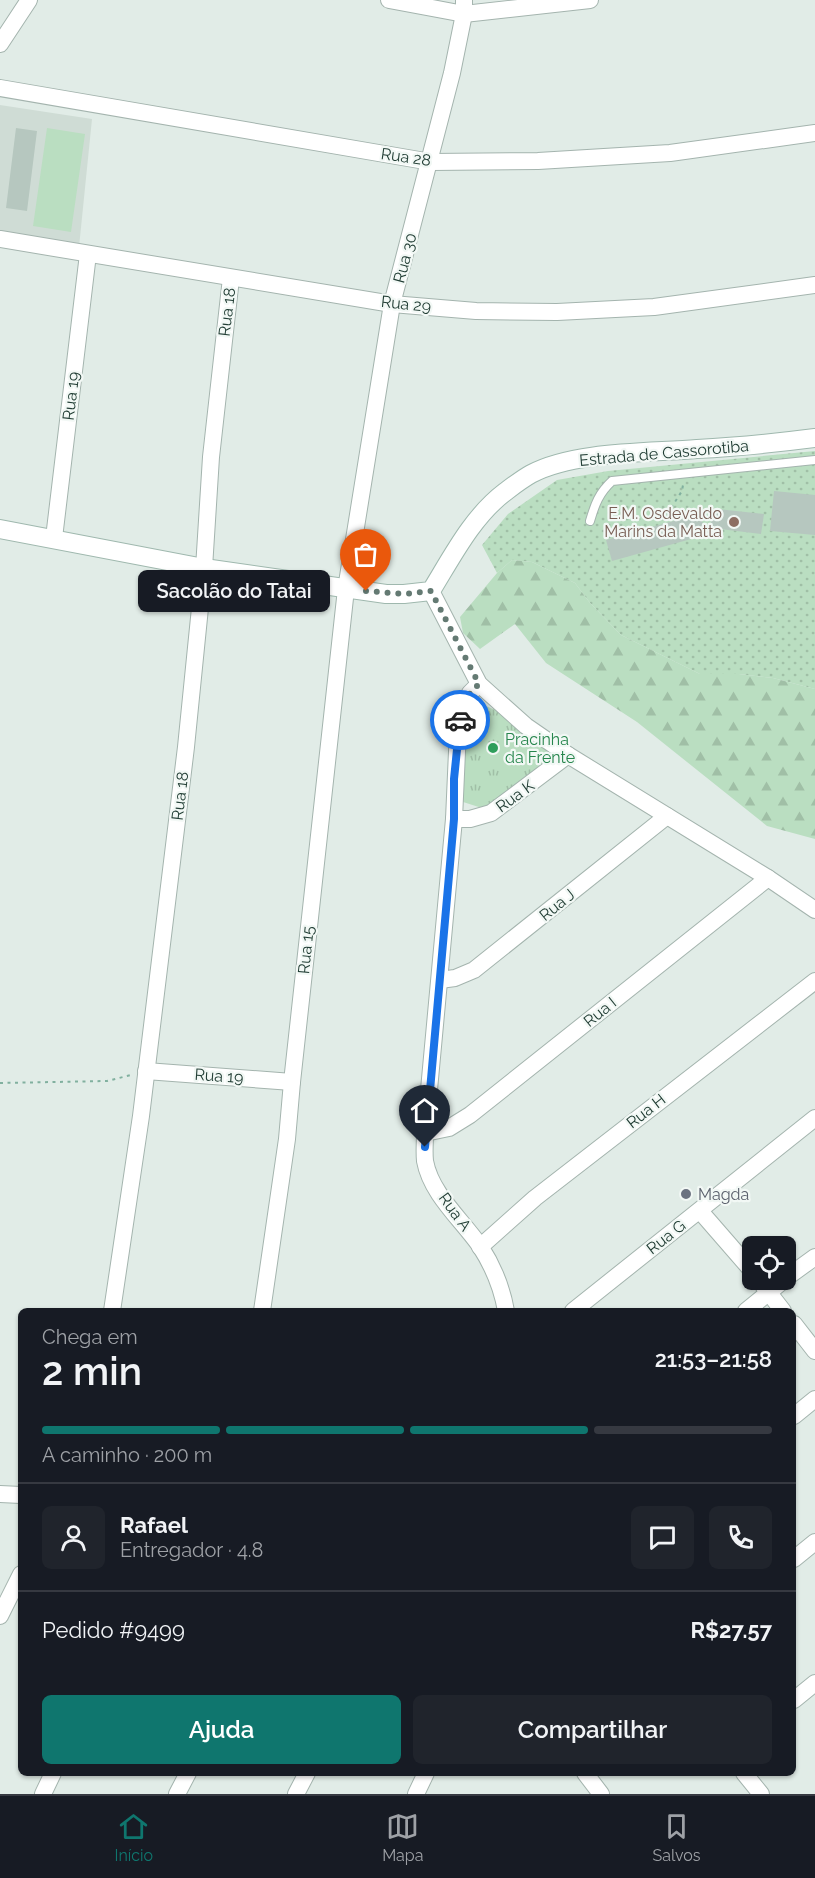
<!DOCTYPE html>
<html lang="pt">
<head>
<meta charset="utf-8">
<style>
  :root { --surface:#171b24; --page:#20242c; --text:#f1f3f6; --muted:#9ea1a6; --line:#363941; --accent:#0f766e }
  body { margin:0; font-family:Raleway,sans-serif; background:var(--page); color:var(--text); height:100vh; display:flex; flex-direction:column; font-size:22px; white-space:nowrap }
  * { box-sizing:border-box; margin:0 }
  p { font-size:20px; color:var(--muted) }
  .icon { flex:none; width:33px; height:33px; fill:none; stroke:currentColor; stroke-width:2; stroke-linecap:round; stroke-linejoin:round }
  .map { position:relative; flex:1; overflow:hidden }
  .drawer { position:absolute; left:18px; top:1308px; width:778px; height:468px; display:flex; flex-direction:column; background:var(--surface); border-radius:9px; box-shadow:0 2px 4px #0004 }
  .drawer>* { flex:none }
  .fabs { position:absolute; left:742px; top:1236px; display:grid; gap:12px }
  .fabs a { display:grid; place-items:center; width:54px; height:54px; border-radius:9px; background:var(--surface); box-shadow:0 2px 4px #0004; font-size:30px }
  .pin { position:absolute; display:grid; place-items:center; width:51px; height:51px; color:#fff; margin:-62px -26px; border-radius:50% 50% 50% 0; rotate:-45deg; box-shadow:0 0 6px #0007 }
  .pin .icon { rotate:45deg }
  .courier { position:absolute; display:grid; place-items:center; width:60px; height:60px; margin:-30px; border:4px solid #1a73e8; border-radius:50%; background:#fff; color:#222; box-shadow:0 2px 8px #0007 }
  .bubble { position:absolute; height:42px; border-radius:9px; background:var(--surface); box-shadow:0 2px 4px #0004; font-size:20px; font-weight:600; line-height:42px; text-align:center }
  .head em { font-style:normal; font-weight:600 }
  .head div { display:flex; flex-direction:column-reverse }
  .head { display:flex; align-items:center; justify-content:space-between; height:102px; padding:0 24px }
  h1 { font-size:39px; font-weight:600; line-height:45px }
  .bar { display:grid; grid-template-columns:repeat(4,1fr); gap:9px 6px; align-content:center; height:72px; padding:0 24px }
  .bar i { height:8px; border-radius:4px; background:var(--line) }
  .bar .on { background:var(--accent) }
  .bar p { grid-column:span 4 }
  .line { display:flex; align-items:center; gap:15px; padding:0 24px; border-top:2px solid var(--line) }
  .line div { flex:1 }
  .round { display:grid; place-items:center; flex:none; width:63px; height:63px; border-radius:9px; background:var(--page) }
  .cta { display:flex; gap:12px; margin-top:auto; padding:12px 24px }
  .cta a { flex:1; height:69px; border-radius:9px; background:var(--accent); color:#fff; font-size:24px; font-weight:600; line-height:69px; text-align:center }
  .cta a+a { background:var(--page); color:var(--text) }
  .menu { display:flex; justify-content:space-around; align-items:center; height:84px; border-top:2px solid var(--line); background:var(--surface); font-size:16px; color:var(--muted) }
  .menu a { display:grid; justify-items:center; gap:3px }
  .menu .on { color:var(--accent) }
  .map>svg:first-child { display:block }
</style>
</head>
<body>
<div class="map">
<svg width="815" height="1794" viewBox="0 0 815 1794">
  <defs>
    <pattern id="grass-dots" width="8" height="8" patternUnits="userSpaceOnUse" patternTransform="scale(1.5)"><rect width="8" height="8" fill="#badec1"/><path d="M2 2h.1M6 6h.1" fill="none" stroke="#a0bfa6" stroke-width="1.8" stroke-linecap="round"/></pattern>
    <pattern id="forest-firs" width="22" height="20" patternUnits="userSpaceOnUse" patternTransform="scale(1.5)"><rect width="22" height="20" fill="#badec1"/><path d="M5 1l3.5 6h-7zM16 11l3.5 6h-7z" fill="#a0bfa6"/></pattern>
    <pattern id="park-tufts" width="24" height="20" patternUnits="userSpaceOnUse" patternTransform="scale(1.5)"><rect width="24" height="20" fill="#badec1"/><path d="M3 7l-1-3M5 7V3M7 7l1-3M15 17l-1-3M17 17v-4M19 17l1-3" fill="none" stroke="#a0bfa6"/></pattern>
  </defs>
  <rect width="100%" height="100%" fill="#e1ece7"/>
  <polygon fill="#cfdcd5" points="0,105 92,119 79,247 0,233"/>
  <polygon fill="url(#grass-dots)" points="815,451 815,689 773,678 739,674 700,674 621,635 590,603 575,583 532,562 512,560 497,573 482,545 508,514 557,480 608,471"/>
  <polygon fill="url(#forest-firs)" points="512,560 532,562 575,583 590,603 621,635 700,674 739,674 773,678 815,689 815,839 767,826 637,722 546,663 515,624 480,649 463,633 460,617 497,573"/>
  <path fill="url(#park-tufts)" d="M473 703C502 708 537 732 551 757L485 809 460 801 463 714Z"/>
  <polygon fill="#badec1" points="47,128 85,134 71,232 33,226"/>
  <g fill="#b6c7bf">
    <polygon points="16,128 37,131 27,211 6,208"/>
    <polygon points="774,491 815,495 815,535 770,531"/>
    <polygon points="708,508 764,514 761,534 712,528"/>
    <polygon points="698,514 709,534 612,561 606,540"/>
  </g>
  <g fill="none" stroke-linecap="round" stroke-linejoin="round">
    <g stroke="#a4b4ae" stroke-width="10">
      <path id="service" d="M590 521C595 504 599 493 612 481L815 460"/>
    </g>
    <g stroke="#a4b4ae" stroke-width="18">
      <g id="minor">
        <polyline points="389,0 464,14 590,0"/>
        <polyline points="0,44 29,0"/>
        <polyline points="0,88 431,162 538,161 670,153 815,133"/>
        <polyline points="0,239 392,304 476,311 557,312 654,307 815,285"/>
        <polyline points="54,538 88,254"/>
        <polyline points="431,591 479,684 526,726 568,755 768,878 815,910"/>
        <path d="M479 684 470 693 462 710 458 729 454 819 425 1133C425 1142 424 1152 425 1161 431 1194 462 1220 480 1246 493 1266 502 1288 506 1311"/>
        <polyline points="454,819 470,819 491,813 568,755"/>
        <polyline points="440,980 455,978 474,970 667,816"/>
        <polyline points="146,1071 292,1082"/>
        <polyline points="425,1133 449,1128 470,1115 768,878"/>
        <polyline points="700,1211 753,1272"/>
        <polyline points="480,1247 535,1198 815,981"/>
        <polyline points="786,1278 815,1257"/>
        <polyline points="759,1280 783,1311"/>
        <polyline points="112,1311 141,1116 186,747 204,568 211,457 231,278"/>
        <polyline points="262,1311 287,1139 292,1082 346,589 392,304 452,73 464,14 464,0"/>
        <polyline points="573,1311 815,1118"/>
        <polyline points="746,1311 784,1280"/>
        <polyline points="794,1324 815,1351"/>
        <polyline points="794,1416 815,1399"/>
        <polyline points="0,1494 21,1495"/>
        <polyline points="794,1559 815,1542"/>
        <polyline points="0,1616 21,1574"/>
        <polyline points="794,1700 815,1683"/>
        <polyline points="585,1773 601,1794"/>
        <polyline points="744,1773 761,1794"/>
        <polyline points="43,1794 53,1773"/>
        <polyline points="177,1794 188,1773"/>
        <polyline points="296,1794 307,1773"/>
        <polyline points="416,1794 426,1773"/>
      </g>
    </g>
    <g stroke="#9fb8ae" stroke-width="20">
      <path id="secondary" d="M0 529 204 568 386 594H404L431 591C452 557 472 517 505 492 513 486 522 479 531 474 574 451 648 453 697 449 736 447 776 443 815 438"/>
    </g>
    <g stroke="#81b09f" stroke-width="2" stroke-dasharray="3 4.5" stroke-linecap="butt">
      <polyline points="667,514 682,491 683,485"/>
      <polyline points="0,1083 107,1081 131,1075"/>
    </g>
    <use href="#service" stroke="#fff" stroke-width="8"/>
    <use href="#minor" stroke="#fff" stroke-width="16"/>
    <use href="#secondary" stroke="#fff" stroke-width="18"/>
  </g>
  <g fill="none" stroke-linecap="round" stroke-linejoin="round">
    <polyline stroke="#647a73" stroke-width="6" stroke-dasharray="0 10.8" points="366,591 404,594 431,591 479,684 470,693 460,720"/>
    <polyline stroke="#1a73e8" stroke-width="8" points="425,1147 454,819 454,779 460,720"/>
  </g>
  <circle fill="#8d6e63" stroke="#f2f8f5" stroke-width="2" cx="734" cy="522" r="6"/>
  <circle fill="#2e9e5b" stroke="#f2f8f5" stroke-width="2" cx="493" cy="748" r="6"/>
  <circle fill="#6b7280" stroke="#f2f8f5" stroke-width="2" cx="686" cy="1194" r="6"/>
  <g text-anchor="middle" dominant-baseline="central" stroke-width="4.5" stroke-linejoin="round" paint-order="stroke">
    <g font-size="16" fill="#213d34" stroke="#f2f8f5">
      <text transform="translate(406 157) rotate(8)">Rua 28</text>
      <text transform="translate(405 258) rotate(-75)">Rua 30</text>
      <text transform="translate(406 304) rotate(6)">Rua 29</text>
      <text transform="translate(227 312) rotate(-83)">Rua 18</text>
      <text transform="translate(71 396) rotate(-83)">Rua 19</text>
      <text transform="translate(664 453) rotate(-5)">Estrada de Cassorotiba</text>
      <text transform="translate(180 796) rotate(-83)">Rua 18</text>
      <text transform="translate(515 796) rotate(-36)">Rua K</text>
      <text transform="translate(557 905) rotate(-39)">Rua J</text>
      <text transform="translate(306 950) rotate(-84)">Rua 15</text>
      <text transform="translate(600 1012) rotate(-39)">Rua I</text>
      <text transform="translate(219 1076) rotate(4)">Rua 19</text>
      <text transform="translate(646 1111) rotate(-38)">Rua H</text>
      <text transform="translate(455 1212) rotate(54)">Rua A</text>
      <text transform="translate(666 1237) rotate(-38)">Rua G</text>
    </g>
    <g font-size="16" fill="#785e54" stroke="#f2f8f5" text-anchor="end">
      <text x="722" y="513">E.M. Osdevaldo<tspan x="722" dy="18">Marins da Matta</tspan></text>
    </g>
    <g font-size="16" fill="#27864d" stroke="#f2f8f5" text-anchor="start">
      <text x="505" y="739">Pracinha<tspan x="505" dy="18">da Frente</tspan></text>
    </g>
    <g font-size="16" fill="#5b616d" stroke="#f2f8f5" text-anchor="start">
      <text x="698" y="1194">Magda</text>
    </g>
  </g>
</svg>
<div class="fabs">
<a><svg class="icon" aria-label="locate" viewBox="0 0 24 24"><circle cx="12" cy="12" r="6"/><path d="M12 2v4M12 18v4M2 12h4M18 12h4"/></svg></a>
</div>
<div class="pin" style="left:366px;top:591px;background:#ea580c"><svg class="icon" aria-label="bag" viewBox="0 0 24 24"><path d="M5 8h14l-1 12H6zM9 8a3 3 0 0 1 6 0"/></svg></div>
<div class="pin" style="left:425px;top:1147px;background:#1f2937"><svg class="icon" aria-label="home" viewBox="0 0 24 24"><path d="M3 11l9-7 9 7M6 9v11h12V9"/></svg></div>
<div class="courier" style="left:460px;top:720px"><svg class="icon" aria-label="car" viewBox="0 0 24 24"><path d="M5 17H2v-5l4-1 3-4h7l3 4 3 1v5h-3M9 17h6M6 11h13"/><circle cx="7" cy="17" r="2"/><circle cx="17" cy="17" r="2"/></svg></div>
<div class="bubble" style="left:138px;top:570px;width:192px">Sacolão do Tatai</div>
<section class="drawer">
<div class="head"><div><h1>2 min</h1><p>Chega em</p></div><em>21:53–21:58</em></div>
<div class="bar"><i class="on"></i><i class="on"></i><i class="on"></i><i></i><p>A caminho · 200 m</p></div>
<div class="line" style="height:108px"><a class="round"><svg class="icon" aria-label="person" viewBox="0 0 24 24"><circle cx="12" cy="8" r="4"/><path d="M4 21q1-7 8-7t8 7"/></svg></a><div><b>Rafael</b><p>Entregador · 4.8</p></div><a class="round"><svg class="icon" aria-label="chat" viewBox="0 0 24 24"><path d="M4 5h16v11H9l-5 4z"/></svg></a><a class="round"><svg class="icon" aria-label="phone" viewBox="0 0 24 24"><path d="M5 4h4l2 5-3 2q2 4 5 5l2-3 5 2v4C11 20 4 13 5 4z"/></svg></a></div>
<div class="line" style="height:78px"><div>Pedido #9499</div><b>R$27.57</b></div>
<div class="cta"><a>Ajuda</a><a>Compartilhar</a></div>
</section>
</div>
<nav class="menu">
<a class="on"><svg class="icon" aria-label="home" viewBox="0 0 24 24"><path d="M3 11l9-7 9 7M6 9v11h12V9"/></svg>Início</a>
<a><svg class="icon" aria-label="map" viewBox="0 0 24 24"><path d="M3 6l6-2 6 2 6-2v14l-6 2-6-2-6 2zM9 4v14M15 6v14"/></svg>Mapa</a>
<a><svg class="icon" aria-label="saved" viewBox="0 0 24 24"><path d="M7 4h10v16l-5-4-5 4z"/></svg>Salvos</a>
</nav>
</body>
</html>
